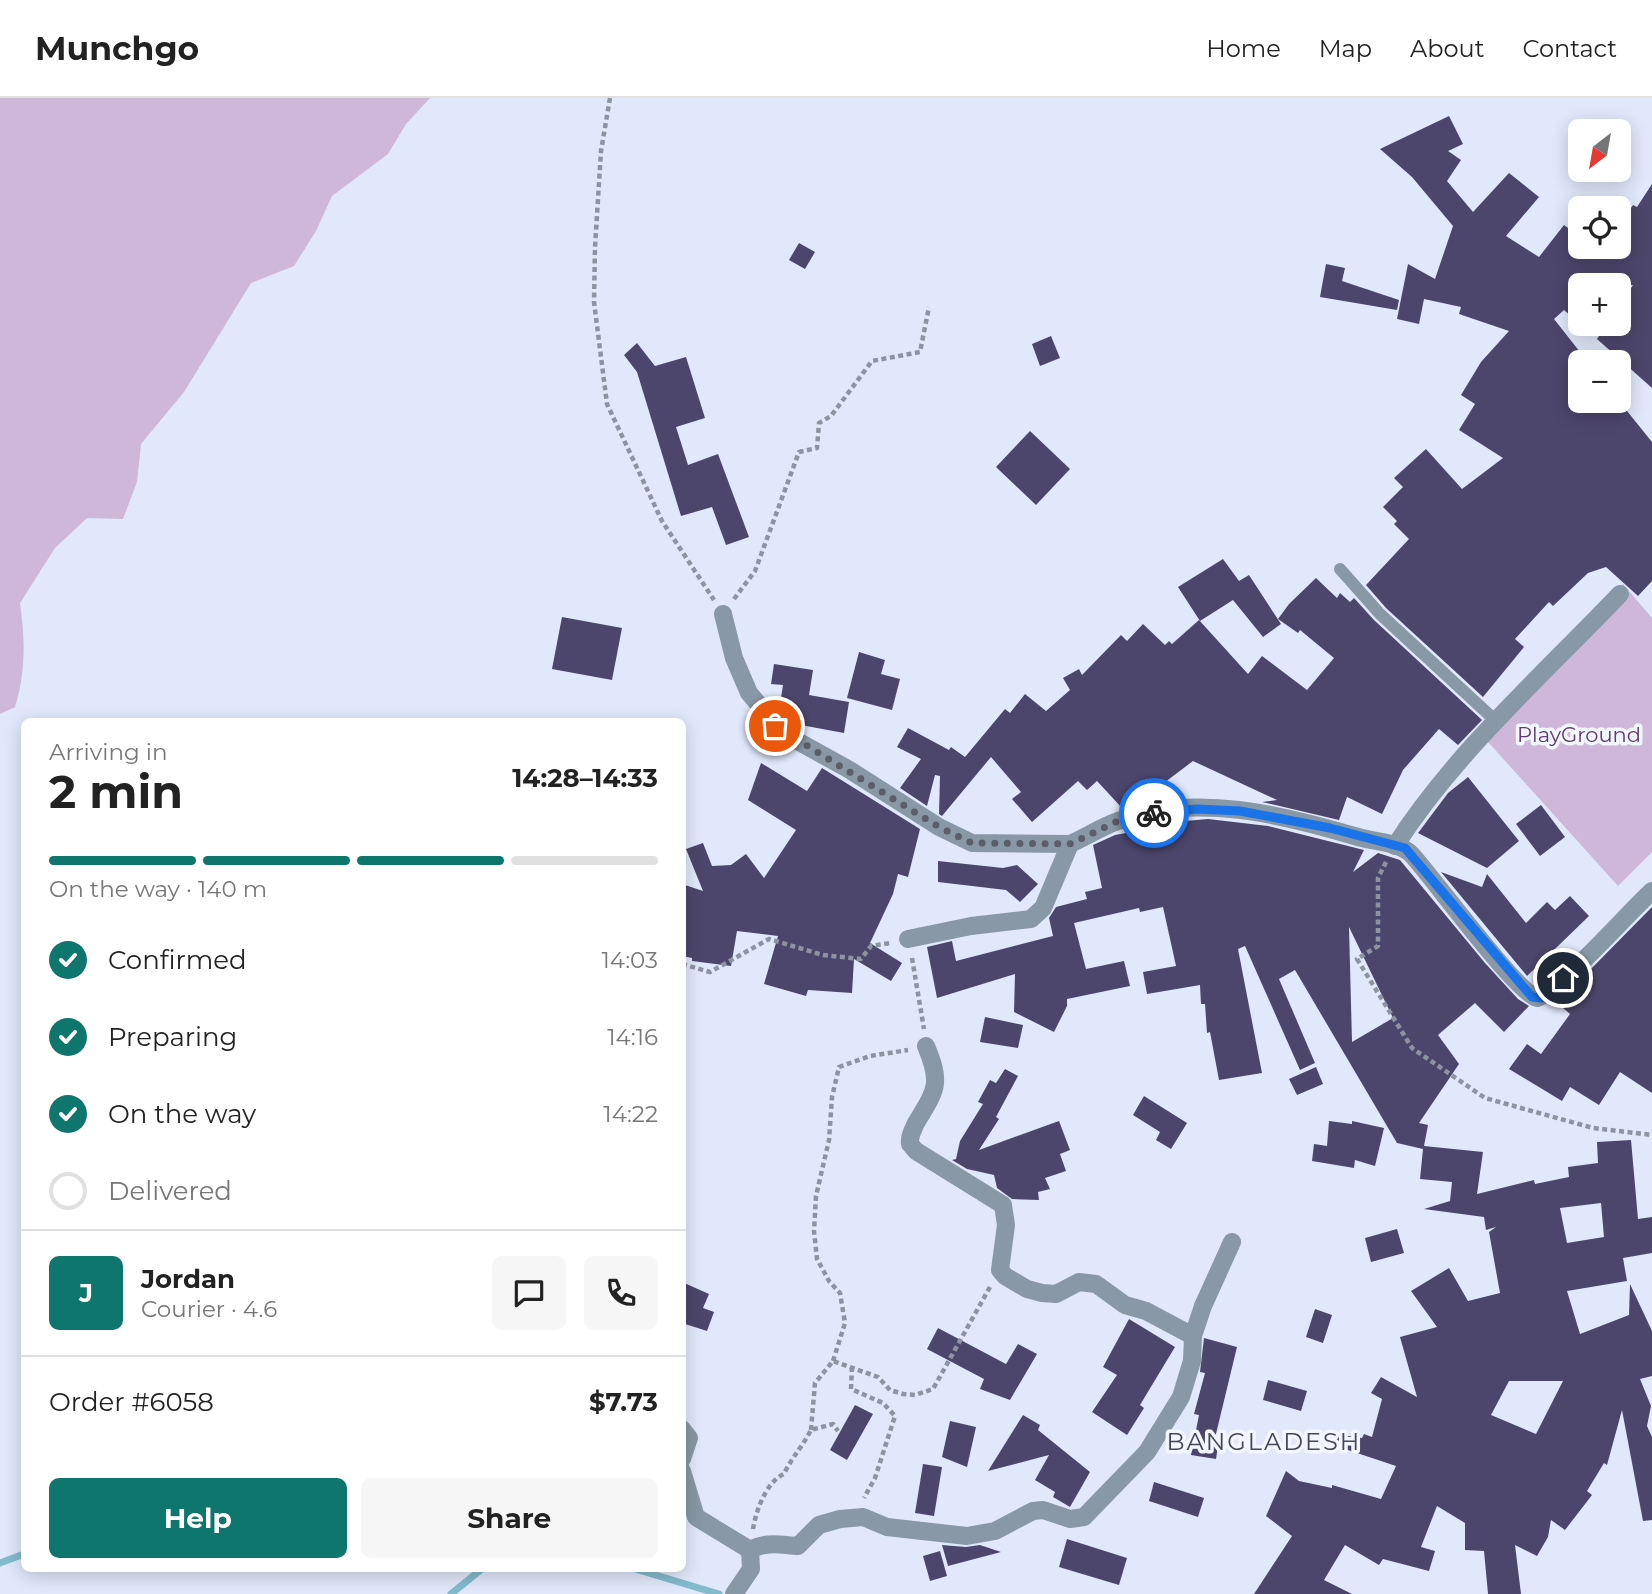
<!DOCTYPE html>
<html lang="en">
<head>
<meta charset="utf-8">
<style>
  :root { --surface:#fff; --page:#f6f6f6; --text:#222; --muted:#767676; --line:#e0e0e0; --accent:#0f766e }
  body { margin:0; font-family:Montserrat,sans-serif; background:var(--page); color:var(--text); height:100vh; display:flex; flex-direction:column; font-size:26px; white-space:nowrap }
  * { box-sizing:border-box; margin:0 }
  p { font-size:23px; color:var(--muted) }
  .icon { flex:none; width:38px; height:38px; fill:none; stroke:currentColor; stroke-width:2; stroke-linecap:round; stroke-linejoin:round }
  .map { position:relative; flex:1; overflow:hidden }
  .panel { position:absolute; left:21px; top:620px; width:665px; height:854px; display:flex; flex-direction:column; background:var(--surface); border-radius:10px; box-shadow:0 4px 18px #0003 }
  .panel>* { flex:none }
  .needle { width:46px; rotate:211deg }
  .buttons { position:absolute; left:1568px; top:21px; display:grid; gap:14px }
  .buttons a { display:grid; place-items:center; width:63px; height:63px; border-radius:10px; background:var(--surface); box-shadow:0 4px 18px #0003; font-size:35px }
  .pin { position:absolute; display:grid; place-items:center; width:60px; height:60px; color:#fff; margin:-30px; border:4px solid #fff; border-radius:50%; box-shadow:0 2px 7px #0007 }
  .courier { position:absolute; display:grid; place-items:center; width:70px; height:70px; margin:-35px; border:5px solid #1a73e8; border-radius:50%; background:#fff; color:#222; box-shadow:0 2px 9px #0007 }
  .head em { font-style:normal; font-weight:700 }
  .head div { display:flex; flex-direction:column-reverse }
  .head { display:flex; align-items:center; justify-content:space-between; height:119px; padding:0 28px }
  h1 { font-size:46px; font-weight:700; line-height:52px }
  .bar { display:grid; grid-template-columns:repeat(4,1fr); gap:10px 7px; align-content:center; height:84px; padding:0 28px }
  .bar i { height:9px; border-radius:5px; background:var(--line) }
  .bar .on { background:var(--accent) }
  .bar p { grid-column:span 4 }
  .line { display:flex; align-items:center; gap:18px; padding:0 28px; border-top:2px solid var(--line) }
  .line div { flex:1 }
  .round { display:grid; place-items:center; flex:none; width:74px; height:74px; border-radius:10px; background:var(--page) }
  ol { padding:0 28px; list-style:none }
  li { display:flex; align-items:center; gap:21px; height:77px }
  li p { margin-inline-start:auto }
  li .icon { padding:7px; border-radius:50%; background:var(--accent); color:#fff; stroke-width:4 }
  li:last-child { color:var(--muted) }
  li i { width:38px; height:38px; border:4px solid var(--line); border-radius:50% }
  .action { display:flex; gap:14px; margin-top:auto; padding:14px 28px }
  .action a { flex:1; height:80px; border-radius:10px; background:var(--accent); color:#fff; font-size:28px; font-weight:700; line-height:80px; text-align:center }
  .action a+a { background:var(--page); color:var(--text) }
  header { display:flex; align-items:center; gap:42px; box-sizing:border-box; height:98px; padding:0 35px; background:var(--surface); border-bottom:2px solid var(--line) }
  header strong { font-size:33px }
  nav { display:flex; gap:38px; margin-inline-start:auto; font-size:24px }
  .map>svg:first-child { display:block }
</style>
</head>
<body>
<header>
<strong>Munchgo</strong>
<nav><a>Home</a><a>Map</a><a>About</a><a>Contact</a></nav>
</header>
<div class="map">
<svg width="1652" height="1496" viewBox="0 0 1652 1496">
  <rect width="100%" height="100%" fill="#e1e8fb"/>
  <g fill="#cfb7da">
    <path d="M0 0H430L406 26 388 56 332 98 316 133 294 168 251 185 184 294 141 346 137 384 123 421 87 420 55 450 20 505C25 540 26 574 15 609L0 616Z"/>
    <polygon points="1623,486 1652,520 1652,754 1618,788 1479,634"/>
  </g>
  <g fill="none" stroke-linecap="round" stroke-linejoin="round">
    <g stroke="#83bacc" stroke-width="7">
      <polyline points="0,1465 24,1456"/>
      <polyline points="632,1470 719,1496"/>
      <polyline points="451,1496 483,1470"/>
    </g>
  </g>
  <g fill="#4d466c" fill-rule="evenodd">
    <polygon points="1449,18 1463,46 1448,53 1461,62 1447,83 1473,114 1509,75 1539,99 1506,138 1539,159 1564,127 1580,139 1580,149 1619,149 1619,128 1633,107 1637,109 1652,86 1652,290 1597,241 1607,226 1619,226 1619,208 1633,187 1580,187 1580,226 1564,212 1554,221 1580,254 1580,303 1619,303 1652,344 1652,483 1638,498 1606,469 1588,475 1553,508 1549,504 1515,541 1524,549 1483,599 1386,510 1366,487 1409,441 1394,426 1397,423 1383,409 1403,389 1394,380 1426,351 1462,391 1503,360 1459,332 1475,306 1461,297 1481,264 1509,233 1459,216 1461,209 1424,201 1419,226 1397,221 1408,166 1435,181 1453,128 1412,79 1380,51"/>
    <polygon points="799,145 815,154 805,171 789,162"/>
    <polygon points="1326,166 1345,170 1342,183 1399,202 1397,212 1320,199"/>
    <polygon points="1051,238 1060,260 1040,268 1032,246"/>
    <polygon points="637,245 655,268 686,259 705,320 676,329 688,367 718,356 749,439 726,447 712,409 681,418 637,274 624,257"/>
    <polygon points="1030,333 1070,371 1036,407 996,369"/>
    <polygon points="1223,461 1239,483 1249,477 1281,526 1263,539 1233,502 1200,523 1178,489"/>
    <polygon points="1316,480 1337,500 1340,495 1350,504 1354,500 1374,522 1482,622 1458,647 1439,631 1403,672 1382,716 1347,699 1339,722 1262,704 1277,702 1193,663 1136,706 1122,710 1097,683 1087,692 1078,683 1032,724 1012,701 1021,694 991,659 942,718 939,716 940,678 935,677 927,708 900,690 921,661 897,649 908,630 949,652 951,649 965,659 1005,611 1010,615 1025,596 1046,613 1070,592 1063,580 1079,571 1082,577 1121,537 1127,543 1143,526 1165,547 1169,543 1172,546 1199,522 1248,576 1262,558 1307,592 1334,560 1300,532 1298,535 1278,521 1289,506"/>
    <polygon points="562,519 622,530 612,582 552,571"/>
    <polygon points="859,554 885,562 881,576 900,581 892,612 847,600"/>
    <polygon points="774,566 813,572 809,597 849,604 844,635 790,625 779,613 783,587 771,586"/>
    <polygon points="761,665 807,693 822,670 920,731 908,779 898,776 893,796 870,845 902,865 891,883 854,861 852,895 808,892 806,898 764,886 778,838 737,833 731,868 692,863 692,860 682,858 682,786 703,793 686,751 703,745 712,768 731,767 746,756 764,780 796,732 748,702"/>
    <polygon points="1468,679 1519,743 1487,770 1418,735 1448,695"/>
    <polygon points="1541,707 1565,739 1540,758 1516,726"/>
    <path d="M1208 721 1268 728 1364 752 1353 774 1378 755 1400 762 1485 865 1518 901 1529 908 1504 934 1475 905 1438 937 1459 966 1419 1025 1428 1027 1424 1048 1483 1054 1477 1096 1534 1082 1535 1086 1569 1079 1568 1069 1598 1065 1597 1044 1631 1042 1638 1121 1652 1119V1155L1623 1160 1627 1183 1567 1193 1580 1236 1629 1217 1630 1186 1652 1233V1278L1640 1281 1651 1308 1647 1328 1652 1339V1422L1643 1423 1622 1312 1607 1367 1604 1365 1587 1393 1592 1397 1565 1432 1551 1422 1548 1439 1537 1458 1515 1447 1521 1496H1488L1484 1453 1465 1452V1425L1437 1408 1421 1449 1435 1453 1429 1473 1383 1461 1379 1467 1345 1447 1324 1482 1352 1496H1254L1292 1438 1266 1418 1286 1373 1299 1383 1332 1390V1387L1381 1401 1396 1368 1324 1344 1327 1335 1362 1340 1364 1336 1372 1339 1382 1301 1371 1295 1381 1279 1417 1299 1400 1239 1437 1229 1411 1193 1449 1170 1468 1203 1500 1195 1489 1134 1496 1129 1486 1132 1484 1119 1424 1111 1450 1103 1452 1084 1420 1081 1423 1051 1397 1045 1295 872 1279 881 1315 965 1300 972 1245 848 1238 851 1262 975 1219 982 1210 934 1207 935 1205 906H1201L1200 887 1147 896 1143 874 1176 868 1163 809 1140 814 1139 810 1074 825 1086 871 1124 863 1130 888 1067 901V908L1054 934 1014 914 1015 876 937 900 927 849 952 843 956 863 1053 838 1049 820 1056 809 1087 801 1085 794 1102 790 1093 747 1115 737 1142 732 1139 729 1150 726ZM1349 829 1393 920 1352 944ZM1601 1105 1604 1139 1567 1145 1560 1110ZM1509 1283H1563L1536 1336 1491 1317Z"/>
    <polygon points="938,763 1003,770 1017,767 1038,786 1020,804 1006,792 938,784"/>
    <polygon points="1441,774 1482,789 1487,776 1526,825 1547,804 1555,812 1570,798 1589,818 1527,878"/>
    <polygon points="1652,809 1652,995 1620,974 1599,1007 1570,989 1562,1003 1509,971 1527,946 1541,956 1570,916 1555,903 1585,877"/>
    <polygon points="985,919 1023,927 1018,950 980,944"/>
    <polygon points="1316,969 1323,986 1297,997 1289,981"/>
    <polygon points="1005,971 1018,978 996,1019 999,1021 979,1052 1059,1023 1070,1052 1060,1056 1066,1073 1045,1080 1050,1091 1038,1094 1039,1102 1012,1101 997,1090 994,1077 967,1071 952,1062 956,1061 960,1043 983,1006 978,1004 990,982 996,985"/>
    <polygon points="1144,998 1187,1025 1171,1051 1156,1042 1160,1034 1133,1017"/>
    <polygon points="1329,1023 1352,1026 1352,1023 1384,1030 1375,1068 1355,1062 1354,1070 1312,1063 1314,1046 1327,1048"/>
    <polygon points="1397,1131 1404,1155 1371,1164 1365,1140"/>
    <polygon points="682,1184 709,1196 703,1210 714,1214 707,1233 682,1225"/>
    <polygon points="1315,1211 1332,1217 1323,1245 1306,1239"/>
    <polygon points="1129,1221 1175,1249 1140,1307 1144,1310 1127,1337 1092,1314 1117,1277 1103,1269"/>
    <polygon points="938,1230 1006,1266 1018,1246 1037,1256 1010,1302 980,1291 984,1281 927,1251"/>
    <polygon points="1204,1240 1237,1249 1215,1340 1219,1341 1216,1361 1191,1357 1199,1317 1194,1316 1205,1275 1200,1274"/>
    <polygon points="1268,1282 1307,1293 1301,1313 1263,1302"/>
    <polygon points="855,1307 873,1316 847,1362 830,1352"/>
    <polygon points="1023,1317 1040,1327 1038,1332 1090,1374 1070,1409 1053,1399 1055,1394 1035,1382 1049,1357 988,1373"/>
    <polygon points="950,1323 976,1329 967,1369 942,1359"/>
    <polygon points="923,1366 942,1369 934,1418 915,1415"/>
    <polygon points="1154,1384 1204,1400 1198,1419 1149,1403"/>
    <polygon points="1067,1441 1127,1460 1119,1487 1059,1469"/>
    <polygon points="942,1447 966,1449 980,1447 1001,1454 948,1468"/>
    <polygon points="940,1453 947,1478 930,1483 923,1458"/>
  </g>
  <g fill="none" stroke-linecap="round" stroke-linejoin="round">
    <g stroke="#8e93a1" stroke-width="4.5" stroke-dasharray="5 3.5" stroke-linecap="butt">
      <polyline points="610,0 601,53 595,149 594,204 607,306 662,423 714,502"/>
      <polyline points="734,501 755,473 799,354 817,350 819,325 831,318 872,263 920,254 929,209"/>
      <polyline points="1386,764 1378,780 1378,848 1357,861 1412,950 1485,1000 1593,1030 1652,1037"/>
      <polyline points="912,860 924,931"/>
      <polyline points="682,866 710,874 769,841 823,857 861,861 871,848 891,845"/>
      <polyline points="833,1263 845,1225 840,1195 829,1183 817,1161 814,1133 816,1098 829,1042 832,999 839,969 870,958 908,952"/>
      <polyline points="852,1269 851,1291 883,1305 895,1318 875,1380 864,1400"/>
      <polyline points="811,1332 815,1285 833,1263 878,1279 890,1292 903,1296 915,1297 933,1291 990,1189"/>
      <path d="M753 1431C756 1413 766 1384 784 1376 792 1359 803 1348 811 1332L833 1326 838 1333"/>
    </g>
    <polyline stroke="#8898a6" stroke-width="12" points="1340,471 1380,516 1497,624"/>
    <g stroke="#8898a6" stroke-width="18">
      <polyline points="723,516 734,560 749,595 783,635 848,671 939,729 972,745 1070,746"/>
      <path d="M1395 748C1456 653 1543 577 1620 496"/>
      <path d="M908 841 971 828 1031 821 1043 810 1070 746C1086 739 1101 729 1118 723 1194 694 1284 717 1358 739 1374 744 1400 744 1412 757 1434 781 1515 893 1537 900 1558 894 1629 814 1652 793"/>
      <path d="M926 948C942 986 936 992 916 1025 913 1032 909 1038 910 1046L916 1053 1003 1107 1006 1127 1000 1172 1005 1178 1027 1191 1042 1195 1056 1196 1079 1184 1096 1186 1125 1207 1146 1213 1193 1238"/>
      <polyline points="682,1331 689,1340 682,1361"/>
      <polyline points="682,1373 696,1419 750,1452"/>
      <path d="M734 1496 751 1471 750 1452C766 1443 781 1447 798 1448L819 1427 840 1421 863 1419 887 1429 967 1438 995 1433 1033 1413 1043 1412 1070 1421 1084 1419 1147 1354 1181 1299 1192 1263 1193 1238 1203 1208 1232 1144"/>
    </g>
  </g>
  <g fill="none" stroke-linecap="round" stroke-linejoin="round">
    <polyline stroke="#5a5e69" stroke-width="7" stroke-dasharray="0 12.6" points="775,628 939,729 972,745 1070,746 1118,723 1154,715"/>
    <polyline stroke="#1a73e8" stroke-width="9" points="1154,715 1197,711 1240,713 1330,730 1405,750 1532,899 1541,900 1563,880"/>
  </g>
  <g text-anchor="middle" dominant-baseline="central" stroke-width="7" stroke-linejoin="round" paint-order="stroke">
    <g font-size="21" fill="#603b6f" stroke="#f2f6ff">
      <text x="1579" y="636">PlayGround</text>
    </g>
    <g font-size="24" letter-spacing="2" fill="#41485b" stroke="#f2f6ff">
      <text x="1264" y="1343">BANGLADESH</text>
    </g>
  </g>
</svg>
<div class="buttons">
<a><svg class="needle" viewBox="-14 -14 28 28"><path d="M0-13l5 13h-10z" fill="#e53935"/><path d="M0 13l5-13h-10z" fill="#767676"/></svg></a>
<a><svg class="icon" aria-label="locate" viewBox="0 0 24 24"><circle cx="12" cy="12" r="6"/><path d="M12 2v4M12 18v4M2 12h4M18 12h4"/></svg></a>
<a>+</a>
<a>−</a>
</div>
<div class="pin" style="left:775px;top:628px;background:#ea580c"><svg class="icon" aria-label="bag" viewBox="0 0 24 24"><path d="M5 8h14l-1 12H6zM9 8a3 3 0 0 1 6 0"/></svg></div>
<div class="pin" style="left:1563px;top:880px;background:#1f2937"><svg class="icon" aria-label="home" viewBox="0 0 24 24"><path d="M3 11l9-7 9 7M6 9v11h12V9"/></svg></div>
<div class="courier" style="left:1154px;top:715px"><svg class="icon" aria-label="bike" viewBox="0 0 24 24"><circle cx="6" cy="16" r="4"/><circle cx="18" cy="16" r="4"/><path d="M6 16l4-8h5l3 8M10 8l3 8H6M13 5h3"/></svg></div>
<section class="panel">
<div class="head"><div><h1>2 min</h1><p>Arriving in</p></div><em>14:28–14:33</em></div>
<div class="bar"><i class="on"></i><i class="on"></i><i class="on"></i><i></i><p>On the way · 140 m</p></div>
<ol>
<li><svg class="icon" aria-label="check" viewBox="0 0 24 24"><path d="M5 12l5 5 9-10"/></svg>Confirmed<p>14:03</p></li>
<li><svg class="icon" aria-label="check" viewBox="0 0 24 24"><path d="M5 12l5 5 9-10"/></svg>Preparing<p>14:16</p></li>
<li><svg class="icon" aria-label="check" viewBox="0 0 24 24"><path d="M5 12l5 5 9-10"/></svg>On the way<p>14:22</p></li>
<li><i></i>Delivered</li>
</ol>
<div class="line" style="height:126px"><b class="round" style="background:var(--accent);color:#fff">J</b><div><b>Jordan</b><p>Courier · 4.6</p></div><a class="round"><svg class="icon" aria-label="chat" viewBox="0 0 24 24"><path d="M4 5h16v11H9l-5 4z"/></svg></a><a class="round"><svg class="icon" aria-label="phone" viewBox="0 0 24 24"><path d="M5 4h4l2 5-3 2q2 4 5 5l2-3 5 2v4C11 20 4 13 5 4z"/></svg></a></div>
<div class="line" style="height:91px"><div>Order #6058</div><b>$7.73</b></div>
<div class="action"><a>Help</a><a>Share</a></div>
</section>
</div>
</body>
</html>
